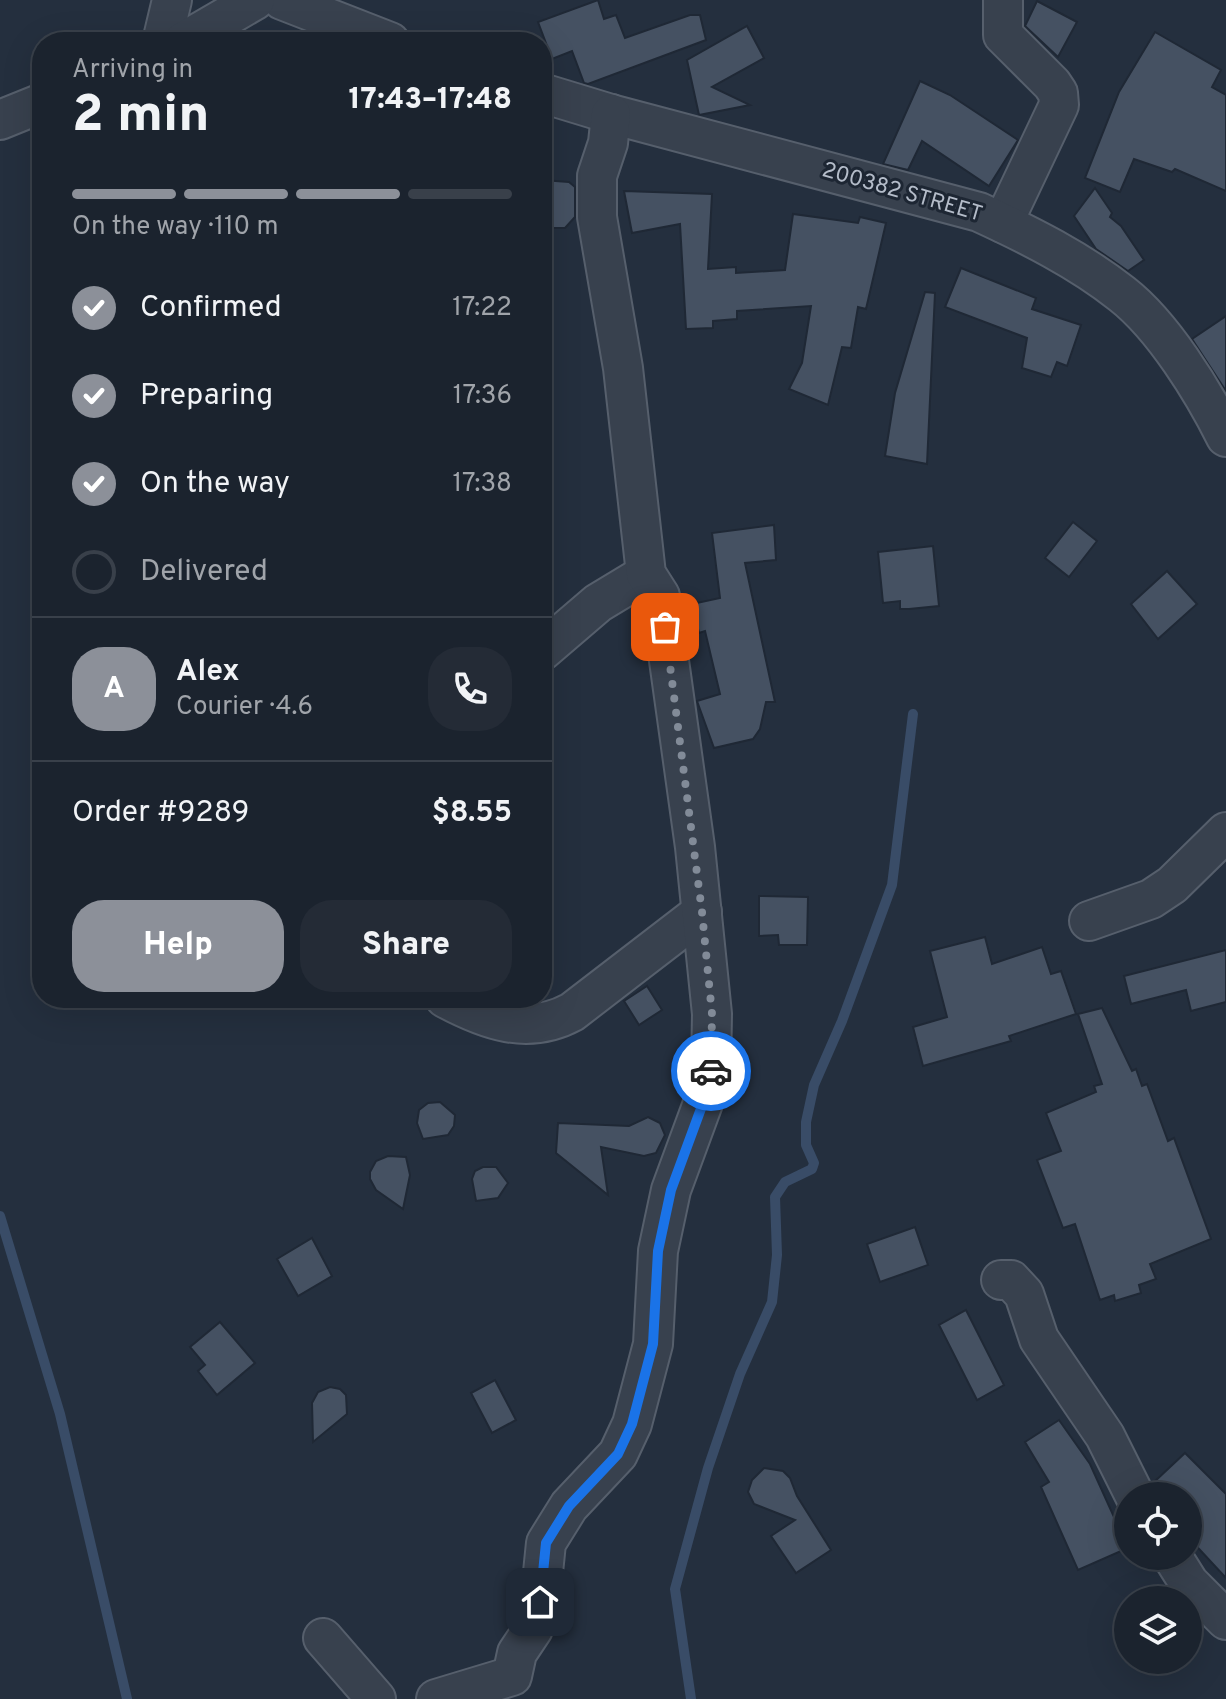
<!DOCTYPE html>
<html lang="en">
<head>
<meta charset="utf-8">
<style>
  :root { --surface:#1b232e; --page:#242b36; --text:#f1f3f6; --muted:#a0a4aa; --line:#39404a; --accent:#8c9099 }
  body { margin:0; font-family:Overpass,sans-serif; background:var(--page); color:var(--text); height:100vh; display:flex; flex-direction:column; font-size:30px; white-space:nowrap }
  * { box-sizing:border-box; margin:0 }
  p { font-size:26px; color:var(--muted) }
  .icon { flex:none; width:44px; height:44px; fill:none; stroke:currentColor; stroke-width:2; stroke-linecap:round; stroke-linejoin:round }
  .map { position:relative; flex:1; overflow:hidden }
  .side { position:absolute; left:32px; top:32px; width:520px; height:976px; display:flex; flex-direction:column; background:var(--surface); border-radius:32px; box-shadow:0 8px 32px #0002,0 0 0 2px var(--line) }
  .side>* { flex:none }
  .buttons { position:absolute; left:1114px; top:1482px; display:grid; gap:16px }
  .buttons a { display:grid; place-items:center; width:88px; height:88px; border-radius:50%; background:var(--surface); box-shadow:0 8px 32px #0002,0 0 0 2px var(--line); font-size:40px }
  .pin { position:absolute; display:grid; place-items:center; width:68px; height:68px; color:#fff; margin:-34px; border-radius:16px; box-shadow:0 4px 12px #0006 }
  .courier { position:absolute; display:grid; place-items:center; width:80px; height:80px; margin:-40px; border:6px solid #1a73e8; border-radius:50%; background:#fff; color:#222; box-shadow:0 2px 10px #0007 }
  .headline em { font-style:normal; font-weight:800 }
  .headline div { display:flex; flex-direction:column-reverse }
  .headline { display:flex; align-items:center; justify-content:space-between; height:136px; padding:0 40px }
  h1 { font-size:52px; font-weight:800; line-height:60px }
  .bar { display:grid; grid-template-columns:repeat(4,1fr); gap:12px 8px; align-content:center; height:96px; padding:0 40px }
  .bar i { height:10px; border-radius:6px; background:var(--line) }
  .bar .selected { background:var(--accent) }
  .bar p { grid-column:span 4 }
  .line { display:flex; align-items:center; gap:20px; padding:0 40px; border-top:2px solid var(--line) }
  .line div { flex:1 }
  .round { display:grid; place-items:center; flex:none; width:84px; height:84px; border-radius:32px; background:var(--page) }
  ol { padding:0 40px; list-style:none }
  li { display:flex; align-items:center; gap:24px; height:88px }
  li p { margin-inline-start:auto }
  li .icon { padding:8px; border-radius:50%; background:var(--accent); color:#fff; stroke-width:4 }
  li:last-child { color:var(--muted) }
  li i { width:44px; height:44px; border:4px solid var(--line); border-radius:50% }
  .primary-button { display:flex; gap:16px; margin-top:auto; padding:16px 40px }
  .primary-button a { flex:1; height:92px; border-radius:32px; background:var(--accent); color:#fff; font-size:32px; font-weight:800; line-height:92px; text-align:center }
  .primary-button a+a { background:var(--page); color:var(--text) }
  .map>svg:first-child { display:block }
</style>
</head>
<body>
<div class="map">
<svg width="1226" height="1699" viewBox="0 0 1226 1699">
  <rect width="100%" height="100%" fill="#242f3e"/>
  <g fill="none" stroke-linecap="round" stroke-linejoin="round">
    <g stroke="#394c67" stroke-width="10">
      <polyline points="0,1216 60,1414 127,1699"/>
      <polyline points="691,1699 675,1589 708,1468 740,1374 772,1302 777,1255 775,1197 785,1182 812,1169 814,1163 806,1145 806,1122 814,1085 842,1021 892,885 913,714"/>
    </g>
  </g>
  <g fill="#455162" stroke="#1f2835" stroke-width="2">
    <polygon points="598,0 604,19 616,15 625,38 690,15 700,15 706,40 588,84 584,83 572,51 552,59 538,22"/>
    <polygon points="1037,1 1077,22 1058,57 1025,26"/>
    <polygon points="747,26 764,58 712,87 750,105 699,115 687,60"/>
    <polygon points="1155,32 1221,70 1212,87 1226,95 1226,191 1175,169 1172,172 1134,159 1120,192 1085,178 1119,92"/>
    <polygon points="920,81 950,95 1018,140 989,186 922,141 908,170 883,164"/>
    <polygon points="542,180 569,182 575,187 575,217 565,228 542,228"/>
    <polygon points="1095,188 1112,213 1110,217 1121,226 1144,260 1128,271 1096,249 1074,216"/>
    <polygon points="624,191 712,194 708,269 736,267 736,273 785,270 793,214 858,223 860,217 886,223 866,309 858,307 851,348 842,347 828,405 789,389 802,363 811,306 737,311 737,319 713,321 713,328 686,329 680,224 632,233"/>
    <polygon points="961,268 1036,298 1032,309 1081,325 1067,366 1057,362 1051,377 1022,368 1027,338 945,307"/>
    <polygon points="925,292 935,293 927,464 885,456 895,393"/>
    <polygon points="1226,316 1226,391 1192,339"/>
    <polygon points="1073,522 1097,541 1069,577 1045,558"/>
    <polygon points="774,525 776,560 745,563 775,702 766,702 760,729 753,739 714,748 697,701 720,694 705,631 699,633 692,604 720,598 712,533"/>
    <polygon points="933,546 939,606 909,609 900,609 900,601 883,603 878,552"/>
    <polygon points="1167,571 1197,604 1158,639 1131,604"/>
    <polygon points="759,896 808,897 807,945 779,945 778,935 759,936"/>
    <polygon points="985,937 992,964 1042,947 1051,974 1061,971 1076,1014 1009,1036 1011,1041 923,1066 913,1027 947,1017 930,951"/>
    <polygon points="1226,950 1226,1002 1191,1011 1186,990 1131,1004 1124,976"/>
    <polygon points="647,986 662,1010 639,1025 624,1001"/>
    <polygon points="1102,1008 1132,1071 1136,1069 1142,1086 1147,1084 1168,1141 1174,1138 1211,1239 1150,1264 1156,1279 1139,1285 1141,1293 1115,1301 1114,1295 1100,1300 1075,1224 1063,1228 1037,1160 1061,1151 1046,1113 1096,1092 1094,1086 1102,1084 1078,1014"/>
    <polygon points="440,1102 455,1115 454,1126 448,1135 423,1139 417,1123 419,1110 428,1103"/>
    <polygon points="648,1117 660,1123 665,1135 656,1153 644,1156 601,1147 608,1195 556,1153 558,1123 629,1126"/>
    <polygon points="388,1156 406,1157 410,1175 403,1209 376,1190 370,1179 370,1172 376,1161"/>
    <polygon points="483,1167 496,1167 508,1183 498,1198 476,1201 472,1179 475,1171"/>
    <polygon points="915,1227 928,1265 880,1282 867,1244"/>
    <polygon points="312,1238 332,1276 298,1296 277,1259"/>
    <polygon points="966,1310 1004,1385 977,1400 939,1325"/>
    <polygon points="220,1322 255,1363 217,1395 198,1371 205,1365 190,1347"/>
    <polygon points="495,1380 516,1420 492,1433 471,1393"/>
    <polygon points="330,1387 340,1389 346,1395 347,1414 313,1442 312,1403 318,1392"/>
    <polygon points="1059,1420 1090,1464 1128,1548 1078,1570 1041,1487 1049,1482 1025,1442"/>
    <polygon points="1185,1453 1226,1494 1226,1578 1188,1537 1188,1496 1157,1496 1153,1483"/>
    <polygon points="764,1468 783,1471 790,1478 797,1496 831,1550 796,1573 771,1536 795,1520 754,1504 748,1492 752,1480"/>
  </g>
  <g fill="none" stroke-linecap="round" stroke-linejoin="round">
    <g stroke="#565f6c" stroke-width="42">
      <g id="street">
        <polyline points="282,0 390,42"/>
        <polyline points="1003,0 1003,35 1052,84 1058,93 1059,105 1003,223"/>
        <polyline points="162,42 172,0"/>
        <polyline points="183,42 255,0"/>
        <path d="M542 93 611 114 979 212C1029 235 1079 260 1122 294 1163 326 1203 391 1226 437"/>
        <polyline points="0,120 42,103"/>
        <polyline points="542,651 598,603 646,574"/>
        <polyline points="1089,921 1151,899 1172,885 1226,832"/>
        <path d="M445 998C486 1020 528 1036 572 1012L702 912"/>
        <polyline points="1001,1280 1011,1280 1024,1294 1039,1339 1105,1436 1135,1496"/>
        <polyline points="1172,1556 1189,1583 1226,1620"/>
        <polyline points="323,1638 376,1699"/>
        <polyline points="436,1699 512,1676 517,1653 533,1629 540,1602 546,1543 569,1506 618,1454 632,1424 653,1344 658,1251 671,1190 706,1095 711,1068 712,1014 695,847 660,596 646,574 623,368 597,217 597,176 608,143 611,114"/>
      </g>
    </g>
    <use href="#street" stroke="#38414e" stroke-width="38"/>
  </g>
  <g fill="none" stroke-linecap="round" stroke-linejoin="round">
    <polyline stroke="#828b98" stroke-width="8" stroke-dasharray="0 14.4" points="665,627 702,912 712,1014 711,1071"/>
    <polyline stroke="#1a73e8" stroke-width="10" points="540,1602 546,1543 569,1506 618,1454 632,1424 653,1344 658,1251 671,1190 706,1095 711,1071"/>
  </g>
  <g text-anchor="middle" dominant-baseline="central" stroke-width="6" stroke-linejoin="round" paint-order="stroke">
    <g font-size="22" fill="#b4bcc9" stroke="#1d2633">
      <text transform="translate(902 193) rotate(16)">200382 STREET</text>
    </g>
  </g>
</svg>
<div class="buttons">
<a><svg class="icon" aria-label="locate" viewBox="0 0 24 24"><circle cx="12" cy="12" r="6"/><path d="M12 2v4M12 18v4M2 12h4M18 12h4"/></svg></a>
<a><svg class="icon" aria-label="layers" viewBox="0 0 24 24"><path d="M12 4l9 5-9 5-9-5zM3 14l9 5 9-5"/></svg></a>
</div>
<div class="pin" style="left:665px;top:627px;background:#ea580c"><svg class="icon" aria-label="bag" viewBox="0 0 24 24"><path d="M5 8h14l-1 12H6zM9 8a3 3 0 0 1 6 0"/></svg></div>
<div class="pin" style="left:540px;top:1602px;background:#1f2937"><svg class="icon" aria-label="home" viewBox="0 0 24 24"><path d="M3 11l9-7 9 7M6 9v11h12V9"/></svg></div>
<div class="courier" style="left:711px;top:1071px"><svg class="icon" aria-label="car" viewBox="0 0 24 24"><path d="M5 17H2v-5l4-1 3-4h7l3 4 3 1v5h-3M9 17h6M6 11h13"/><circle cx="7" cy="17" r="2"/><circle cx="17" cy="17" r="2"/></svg></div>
<section class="side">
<div class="headline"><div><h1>2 min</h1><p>Arriving in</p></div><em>17:43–17:48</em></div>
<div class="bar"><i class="selected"></i><i class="selected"></i><i class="selected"></i><i></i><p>On the way · 110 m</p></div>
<ol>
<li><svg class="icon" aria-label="check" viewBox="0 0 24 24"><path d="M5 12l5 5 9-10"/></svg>Confirmed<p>17:22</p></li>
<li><svg class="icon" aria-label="check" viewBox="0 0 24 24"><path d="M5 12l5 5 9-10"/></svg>Preparing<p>17:36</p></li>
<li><svg class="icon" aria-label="check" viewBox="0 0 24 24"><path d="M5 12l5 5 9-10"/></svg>On the way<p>17:38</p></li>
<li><i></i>Delivered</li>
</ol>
<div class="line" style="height:144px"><b class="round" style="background:var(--accent);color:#fff">A</b><div><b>Alex</b><p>Courier · 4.6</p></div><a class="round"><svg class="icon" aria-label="phone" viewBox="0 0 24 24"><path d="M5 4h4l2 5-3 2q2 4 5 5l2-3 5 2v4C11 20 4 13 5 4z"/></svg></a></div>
<div class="line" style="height:104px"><div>Order #9289</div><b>$8.55</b></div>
<div class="primary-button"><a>Help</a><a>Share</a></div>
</section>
</div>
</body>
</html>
